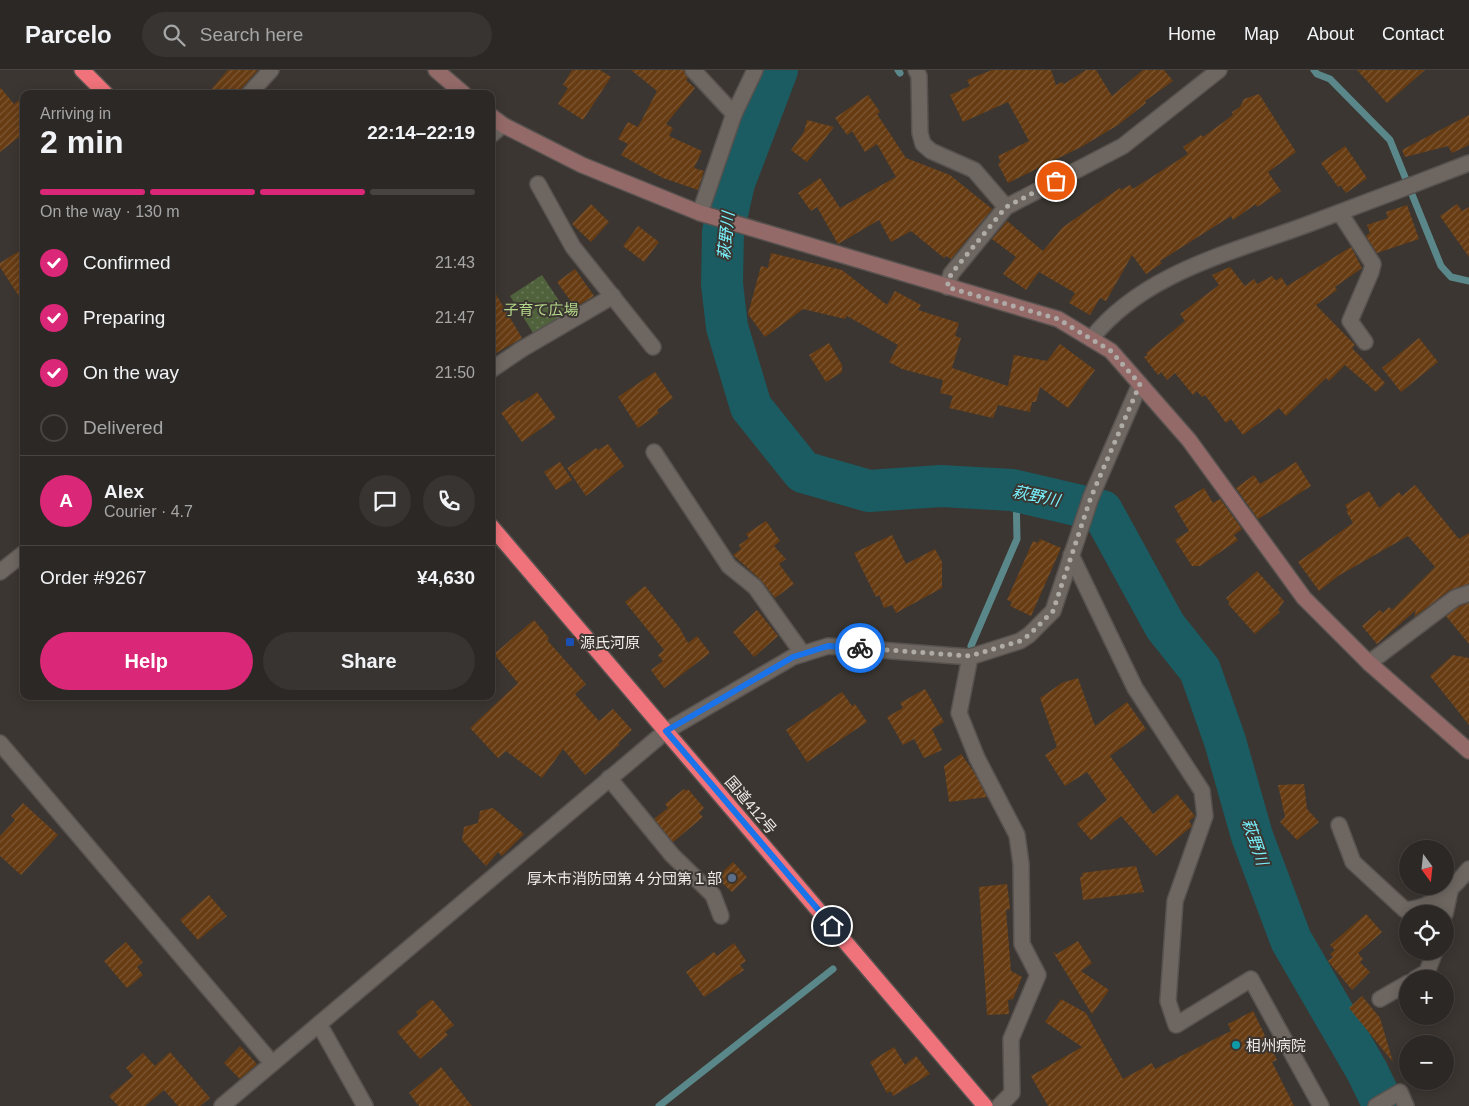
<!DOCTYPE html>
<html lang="en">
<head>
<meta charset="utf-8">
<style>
  :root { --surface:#2c2825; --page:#383432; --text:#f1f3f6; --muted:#a6a6a7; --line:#484442; --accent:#db2777 }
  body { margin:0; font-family:Helvetica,"Noto Sans JP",sans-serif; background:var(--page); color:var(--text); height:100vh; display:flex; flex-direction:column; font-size:19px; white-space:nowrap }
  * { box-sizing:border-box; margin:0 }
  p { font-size:16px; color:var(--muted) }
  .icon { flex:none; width:28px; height:28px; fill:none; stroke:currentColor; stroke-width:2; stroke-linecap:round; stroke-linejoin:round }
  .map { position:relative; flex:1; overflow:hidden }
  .side { position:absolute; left:20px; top:20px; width:475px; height:610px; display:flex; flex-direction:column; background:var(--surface); border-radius:10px; box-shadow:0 2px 12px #0003,0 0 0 1px var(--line) }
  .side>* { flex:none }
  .needle { width:32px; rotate:165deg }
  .tools { position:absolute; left:1399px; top:770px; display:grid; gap:10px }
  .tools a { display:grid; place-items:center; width:55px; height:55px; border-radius:50%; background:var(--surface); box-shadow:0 2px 12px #0003,0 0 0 1px var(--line); font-size:25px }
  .pin { position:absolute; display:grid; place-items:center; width:42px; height:42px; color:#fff; margin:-21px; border:2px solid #fff; border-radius:50%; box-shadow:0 1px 5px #0007 }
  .courier { position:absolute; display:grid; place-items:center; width:50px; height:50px; margin:-25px; border:4px solid #1a73e8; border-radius:50%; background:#fff; color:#222; box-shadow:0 1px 6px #0007 }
  .head em { font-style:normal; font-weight:700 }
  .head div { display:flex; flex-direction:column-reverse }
  .head { display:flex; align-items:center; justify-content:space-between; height:85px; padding:0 20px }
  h1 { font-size:32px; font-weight:700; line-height:38px }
  .bar { display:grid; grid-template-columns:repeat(4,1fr); gap:8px 5px; align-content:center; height:60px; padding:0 20px }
  .bar i { height:6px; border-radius:4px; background:var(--line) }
  .bar .on { background:var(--accent) }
  .bar p { grid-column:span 4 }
  .line { display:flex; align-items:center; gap:12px; padding:0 20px; border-top:1px solid var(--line) }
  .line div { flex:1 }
  .round { display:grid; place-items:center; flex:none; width:52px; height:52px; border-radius:26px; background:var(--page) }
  ol { padding:0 20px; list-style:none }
  li { display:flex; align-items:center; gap:15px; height:55px }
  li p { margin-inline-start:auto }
  li .icon { padding:5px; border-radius:50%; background:var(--accent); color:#fff; stroke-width:4 }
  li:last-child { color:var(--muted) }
  li i { width:28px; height:28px; border:2px solid var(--line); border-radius:50% }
  .button { display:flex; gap:10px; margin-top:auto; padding:10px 20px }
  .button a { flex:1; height:58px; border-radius:30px; background:var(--accent); color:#fff; font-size:20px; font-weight:700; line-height:58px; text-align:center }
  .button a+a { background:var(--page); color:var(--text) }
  header { display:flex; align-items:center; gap:30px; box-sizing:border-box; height:70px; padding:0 25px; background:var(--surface); border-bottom:1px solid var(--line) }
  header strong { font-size:24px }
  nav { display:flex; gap:28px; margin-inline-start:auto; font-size:18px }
  .search { width:350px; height:45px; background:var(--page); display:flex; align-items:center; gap:12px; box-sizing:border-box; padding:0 18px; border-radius:28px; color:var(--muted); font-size:19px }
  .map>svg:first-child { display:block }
</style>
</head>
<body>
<header>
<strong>Parcelo</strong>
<div class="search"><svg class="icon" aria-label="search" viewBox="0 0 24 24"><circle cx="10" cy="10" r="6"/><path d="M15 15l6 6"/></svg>Search here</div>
<nav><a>Home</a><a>Map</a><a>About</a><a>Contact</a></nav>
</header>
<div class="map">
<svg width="1469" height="1036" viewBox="0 0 1469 1036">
  <defs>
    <pattern id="grass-dots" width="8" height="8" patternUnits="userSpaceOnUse" patternTransform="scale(1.25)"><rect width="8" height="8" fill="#50623c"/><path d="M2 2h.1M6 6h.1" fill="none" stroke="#6a7958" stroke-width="1.8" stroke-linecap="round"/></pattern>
    <pattern id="building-hatch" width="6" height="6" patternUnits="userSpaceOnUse" patternTransform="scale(1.25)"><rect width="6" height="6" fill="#673c13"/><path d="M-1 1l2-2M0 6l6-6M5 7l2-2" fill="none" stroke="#7d5835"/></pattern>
  </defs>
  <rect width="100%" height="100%" fill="#3b3631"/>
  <polygon fill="url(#grass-dots)" points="542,205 569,246 535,266 510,226"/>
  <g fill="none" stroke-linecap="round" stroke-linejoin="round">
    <g stroke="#5a878a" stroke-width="7">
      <polyline points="898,0 900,3"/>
      <polyline points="1314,0 1317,4 1330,9 1390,70 1441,196 1451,207 1469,211"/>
      <polyline points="971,576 1017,469 1016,420"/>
      <polyline points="659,1036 833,899"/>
    </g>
    <polyline stroke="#1a5c62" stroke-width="42" points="777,0 734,113 723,162 722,214 727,257 751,337 803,402 869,421 941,416 1012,420 1102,441 1165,556 1200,600 1225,671 1252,766 1291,870 1367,1001 1384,1036"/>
  </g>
  <g fill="url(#building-hatch)">
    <polygon points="228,0 258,0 242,18 240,24 207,24"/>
    <polygon points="572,0 600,0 611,7 583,50 558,34 568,18 563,15"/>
    <polygon points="631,0 684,0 688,8 686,10 695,18 666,54 673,58 669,66 702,81 694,98 704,101 698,120 663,108 621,85 628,74 618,69 628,52 638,57 657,21"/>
    <polygon points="992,0 1051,0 1056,15 1062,12 1064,14 1086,0 1096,0 1112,26 1143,0 1164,0 1173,11 1145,31 1146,33 1118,55 1081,77 1008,113 998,94 1001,92 998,86 1029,71 1008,32 963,52 950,25 970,16 967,10"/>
    <polygon points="1357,0 1425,0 1387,33"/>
    <polygon points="0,17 14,34 24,26 24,63 0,82"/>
    <polygon points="1259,24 1296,82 1268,102 1281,121 1257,137 1256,134 1233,150 1231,146 1160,191 1162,193 1146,204 1132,185 1106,231 1100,228 1090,245 1069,233 1075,223 1039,202 1026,220 1003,204 1016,187 992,169 1007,151 1043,181 1063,157 1120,118 1121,120 1130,115 1133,119 1188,84 1183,77 1201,65 1203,67 1233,45 1232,42 1240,37 1244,29"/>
    <polygon points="868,25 880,42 877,44 906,88 950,105 992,139 951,189 946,186 944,188 911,161 891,172 879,150 838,174 817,137 811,141 798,123 820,108 840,138 896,107 877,74 865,82 852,61 847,65 835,48"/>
    <polygon points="1469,45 1469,75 1452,83 1448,76 1405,87 1402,80"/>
    <polygon points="807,50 834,57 807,92 791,80 804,62"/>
    <polygon points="1345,76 1367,108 1346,123 1340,115 1338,117 1321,93"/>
    <polygon points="591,134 609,152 591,172 572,154"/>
    <polygon points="1457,134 1462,141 1469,137 1469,187 1440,146"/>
    <polygon points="1407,135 1419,169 1377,183 1366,166 1370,163 1367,155 1388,148 1386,142"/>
    <polygon points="638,156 659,172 644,192 623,176"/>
    <polygon points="1351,177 1362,198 1335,217 1337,220 1316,235 1355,275 1352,278 1385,313 1376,322 1345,295 1329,311 1326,308 1286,346 1279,338 1243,365 1231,349 1226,353 1205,325 1202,327 1197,321 1193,325 1175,303 1167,310 1161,302 1158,305 1144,287 1148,285 1146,283 1185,251 1180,244 1219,215 1212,205 1230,197 1245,216 1254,209 1257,214 1272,206 1276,211 1281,207 1287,216"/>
    <polygon points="24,178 24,234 0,197 0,193"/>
    <polygon points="771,183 842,200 887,235 895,221 921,235 918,240 959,253 955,266 961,268 952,298 1008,316 1014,285 1047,291 1060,274 1095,300 1068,338 1040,317 1036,332 1032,332 1030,342 998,335 993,348 949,338 953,326 940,323 943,310 902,299 889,292 898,275 847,246 845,249 803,239 765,267 748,244 761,196 768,198"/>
    <polygon points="575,199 594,226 575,237 557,212"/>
    <polygon points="491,216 522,268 491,286"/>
    <polygon points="1419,268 1438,292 1401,322 1382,298"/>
    <polygon points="829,273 842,295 842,302 826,312 809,285"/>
    <polygon points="655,302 673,328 657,340 659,343 638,358 618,327"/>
    <polygon points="537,322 556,348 522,372 501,343 519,330 521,333"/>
    <polygon points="608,374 624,396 586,426 567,398 596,378 598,380"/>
    <polygon points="560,392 572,410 556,420 544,402"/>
    <polygon points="1296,392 1311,416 1258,449 1236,418 1254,405 1260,414"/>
    <polygon points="1415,415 1459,469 1469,463 1469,514 1450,520 1414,547 1416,540 1377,574 1362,556 1380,540 1383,543 1389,537 1392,540 1435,497 1408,466 1338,506 1319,521 1298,492 1353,453 1346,441 1348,440 1345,435 1369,421 1379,438 1399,422 1402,426"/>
    <polygon points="1204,418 1213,433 1220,429 1242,459 1234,465 1238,470 1200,496 1192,496 1175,470 1189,461 1174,436"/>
    <polygon points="766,451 780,471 774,476 786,489 779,494 794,514 775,528 761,510 733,485 741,479 739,475 749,468 746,464"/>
    <polygon points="892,465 906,494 935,479 942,492 942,518 896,543 892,535 884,538 879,525 876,527 854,483"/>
    <polygon points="1040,469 1061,478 1031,546 1010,536 1012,532 1007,530 1033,471 1038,473"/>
    <polygon points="1257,501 1284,531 1278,540 1280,542 1255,564 1228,534 1230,533 1226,528"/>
    <polygon points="645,516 679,557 688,573 697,566 710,583 664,618 651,600 663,591 658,585 664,580 625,532"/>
    <polygon points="1469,533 1469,574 1446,546 1460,536"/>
    <polygon points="757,540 778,566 754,587 733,562"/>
    <polygon points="534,550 549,568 547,570 586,614 575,624 599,651 613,639 632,660 618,673 620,674 585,705 563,679 542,708 506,681 498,688 470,658 518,613 494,584"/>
    <polygon points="1453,585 1469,588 1469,655 1430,606"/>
    <polygon points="1078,608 1095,656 1127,632 1146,659 1110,686 1153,744 1177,724 1195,746 1189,751 1192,756 1156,786 1121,746 1091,770 1077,754 1107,730 1087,702 1065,716 1045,685 1057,677 1040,628 1062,613"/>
    <polygon points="925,619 944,652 932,659 942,680 924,688 914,669 903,675 887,647 903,638 900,633"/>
    <polygon points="842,622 852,636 855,634 867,652 807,692 786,660"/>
    <polygon points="961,684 974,702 987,727 949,732 944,696"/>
    <polygon points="1304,714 1307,739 1319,752 1297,770 1280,752 1285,747 1278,715"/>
    <polygon points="684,719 686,721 688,719 704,738 699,743 703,747 673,772 654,749 668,738 665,734"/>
    <polygon points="23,733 58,765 21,805 0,786 0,766 15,750 11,746"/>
    <polygon points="493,738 524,764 502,786 498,782 486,796 462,770 464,757 478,753 480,741"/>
    <polygon points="733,792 747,807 732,822 717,808"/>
    <polygon points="1136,796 1144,822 1083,830 1080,807 1083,806 1082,803"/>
    <polygon points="1007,814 1010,839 1006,840 1011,901 1022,907 1013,929 1008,930 1009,944 987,945 979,817"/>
    <polygon points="209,825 227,846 198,870 180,850"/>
    <polygon points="1366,844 1382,862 1358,883 1363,889 1360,892 1370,902 1352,920 1328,891 1333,887 1330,884 1335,880 1330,875"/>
    <polygon points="1078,871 1092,893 1081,901 1109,920 1092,944 1053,882 1057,884"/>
    <polygon points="126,872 143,892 137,897 143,905 127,918 104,891"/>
    <polygon points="734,873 746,891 740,895 744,900 704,927 686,902 714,882 717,886"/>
    <polygon points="1362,926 1380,948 1393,992 1349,938"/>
    <polygon points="432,929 454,955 445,962 448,965 420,989 397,962 418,945 416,942"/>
    <polygon points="1061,929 1086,943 1123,1009 1152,993 1155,999 1231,961 1228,954 1253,941 1277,990 1272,992 1294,1036 1048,1036 1031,1006 1082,977 1045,952"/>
    <polygon points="240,976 257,994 240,1009 224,993"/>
    <polygon points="894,977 905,995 916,986 930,1004 893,1026 891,1021 887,1023 870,992"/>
    <polygon points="170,982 210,1028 200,1036 178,1036 164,1020 145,1036 118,1036 109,1026 133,1006 126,998 143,983 155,996"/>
    <polygon points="441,997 472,1036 419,1036 409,1023"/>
  </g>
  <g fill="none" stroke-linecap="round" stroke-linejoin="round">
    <g stroke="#57524f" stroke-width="18">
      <g id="street">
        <polyline points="693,0 734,44"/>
        <polyline points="916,0 919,6 920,63 923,74 931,81 974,100 1006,137"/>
        <polyline points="249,24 271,0"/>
        <polyline points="491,65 503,55"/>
        <polyline points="538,114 573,177 653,277"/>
        <polyline points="700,143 734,44 755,0"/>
        <polyline points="1340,143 1373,194 1371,202 1350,251 1365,272"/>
        <polyline points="947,217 951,204 1006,137 1123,76 1219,0"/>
        <path d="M1091 269C1143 203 1230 183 1306 155 1360 135 1415 114 1469 93"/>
        <polyline points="491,300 522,279 613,226"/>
        <polyline points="654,382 729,496 755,517 803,584"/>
        <polyline points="1071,485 1135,618 1202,721 1205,746 1175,831 1168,931 1176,955 1251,909 1321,1036"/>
        <polyline points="0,502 24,483"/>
        <polyline points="970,587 959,643 977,688 1017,765 1021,794 1022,874 1038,905 1011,969 1012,1023 999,1036"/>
        <polyline points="1369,593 1455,528 1469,523"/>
        <polyline points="0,673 272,993"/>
        <polyline points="609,708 672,785 713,825 721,846"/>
        <path d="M1339 755 1353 792 1405 840C1432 839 1452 819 1469 799"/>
        <polyline points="1445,844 1450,821"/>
        <polyline points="1415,909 1427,902 1435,881"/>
        <polyline points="1380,929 1408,913"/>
        <polyline points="319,954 365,1036"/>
        <polyline points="222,1036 666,661 793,587 828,576 970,587 1020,571 1029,565 1053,541 1091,427 1140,314"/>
        <polyline points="1376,1036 1400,1022 1406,1036"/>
      </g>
    </g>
    <g stroke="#57524f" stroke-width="18">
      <g id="secondary">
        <polyline points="436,0 464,24"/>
        <polyline points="491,46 503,55 582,95 700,143 1058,249 1111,281 1189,370 1304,528 1369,593 1469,681"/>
      </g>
    </g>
    <g stroke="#57524f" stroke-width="18">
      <g id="highway">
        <polyline points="82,0 106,24"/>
        <polyline points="491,456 985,1036"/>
      </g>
    </g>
    <use href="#street" stroke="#6d6661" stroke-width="15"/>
    <use href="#secondary" stroke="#946a68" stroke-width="15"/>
    <use href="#highway" stroke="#f0727a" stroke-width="15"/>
  </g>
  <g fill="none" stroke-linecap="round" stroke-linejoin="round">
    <polyline stroke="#afaba7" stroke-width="5" stroke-dasharray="0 9" points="860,578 970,586 1020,571 1029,565 1053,541 1091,427 1140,314 1111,281 1058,249 947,217 951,204 1006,137 1056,111"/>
    <polyline stroke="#1a73e8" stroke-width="6" points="832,856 666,661 793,587 828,576 860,578"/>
  </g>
  <rect fill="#1a4fb4" stroke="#3b3631" stroke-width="2" x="565" y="567" width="10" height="10" rx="2.5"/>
  <circle fill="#5c6f8a" stroke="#3b3631" stroke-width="2" cx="732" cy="808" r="5"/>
  <circle fill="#0f9aa8" stroke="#3b3631" stroke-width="2" cx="1236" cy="975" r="5"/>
  <g text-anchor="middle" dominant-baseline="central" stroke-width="4" stroke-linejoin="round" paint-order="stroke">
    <g font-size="15" fill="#b4d88a" stroke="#3b3631">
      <text x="541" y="239">子育て広場</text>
    </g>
    <g font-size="15" fill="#eeeae7" stroke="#3b3631" text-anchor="start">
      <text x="580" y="572">源氏河原</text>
      <text x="722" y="808" text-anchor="end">厚木市消防団第４分団第１部</text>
      <text x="1246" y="975">相州病院</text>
    </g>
    <g font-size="15" fill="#eeeae7" stroke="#3b3631">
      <text transform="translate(751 735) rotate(50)">国道412号</text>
    </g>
    <g font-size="16" font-style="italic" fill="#79f3ff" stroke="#3b3631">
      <text transform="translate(726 166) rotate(-84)">萩野川</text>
      <text transform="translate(1036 426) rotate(12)">萩野川</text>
      <text transform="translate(1255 772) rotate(71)">萩野川</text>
    </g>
  </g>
</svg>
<div class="tools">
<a><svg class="needle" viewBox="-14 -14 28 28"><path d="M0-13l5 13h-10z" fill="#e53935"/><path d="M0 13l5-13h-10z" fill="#a6a6a7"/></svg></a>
<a><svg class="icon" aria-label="locate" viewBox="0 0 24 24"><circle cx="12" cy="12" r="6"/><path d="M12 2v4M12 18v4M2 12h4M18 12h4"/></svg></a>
<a>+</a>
<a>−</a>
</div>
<div class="pin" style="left:1056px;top:111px;background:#ea580c"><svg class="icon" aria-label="bag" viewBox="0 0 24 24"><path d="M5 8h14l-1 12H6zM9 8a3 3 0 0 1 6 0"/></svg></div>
<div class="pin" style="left:832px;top:856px;background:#1f2937"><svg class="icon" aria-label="home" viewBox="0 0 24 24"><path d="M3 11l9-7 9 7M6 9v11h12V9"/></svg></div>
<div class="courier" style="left:860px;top:578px"><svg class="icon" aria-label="bike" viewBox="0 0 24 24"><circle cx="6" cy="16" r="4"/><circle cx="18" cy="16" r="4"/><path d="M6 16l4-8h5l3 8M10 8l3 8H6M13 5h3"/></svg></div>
<section class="side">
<div class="head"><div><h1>2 min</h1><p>Arriving in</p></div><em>22:14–22:19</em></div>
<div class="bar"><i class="on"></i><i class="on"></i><i class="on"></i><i></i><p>On the way · 130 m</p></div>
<ol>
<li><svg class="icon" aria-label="check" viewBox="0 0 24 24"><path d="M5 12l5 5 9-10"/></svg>Confirmed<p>21:43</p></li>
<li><svg class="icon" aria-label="check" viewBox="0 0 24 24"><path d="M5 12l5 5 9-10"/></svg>Preparing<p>21:47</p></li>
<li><svg class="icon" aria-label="check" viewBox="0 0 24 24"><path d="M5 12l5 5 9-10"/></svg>On the way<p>21:50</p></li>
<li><i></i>Delivered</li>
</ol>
<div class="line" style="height:90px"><b class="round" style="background:var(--accent);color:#fff">A</b><div><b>Alex</b><p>Courier · 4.7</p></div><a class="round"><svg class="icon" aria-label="chat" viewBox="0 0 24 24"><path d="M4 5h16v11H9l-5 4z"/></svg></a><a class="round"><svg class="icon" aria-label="phone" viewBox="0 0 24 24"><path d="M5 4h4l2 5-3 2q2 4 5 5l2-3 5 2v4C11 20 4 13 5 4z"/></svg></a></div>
<div class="line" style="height:65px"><div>Order #9267</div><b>¥4,630</b></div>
<div class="button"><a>Help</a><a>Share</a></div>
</section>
</div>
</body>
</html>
